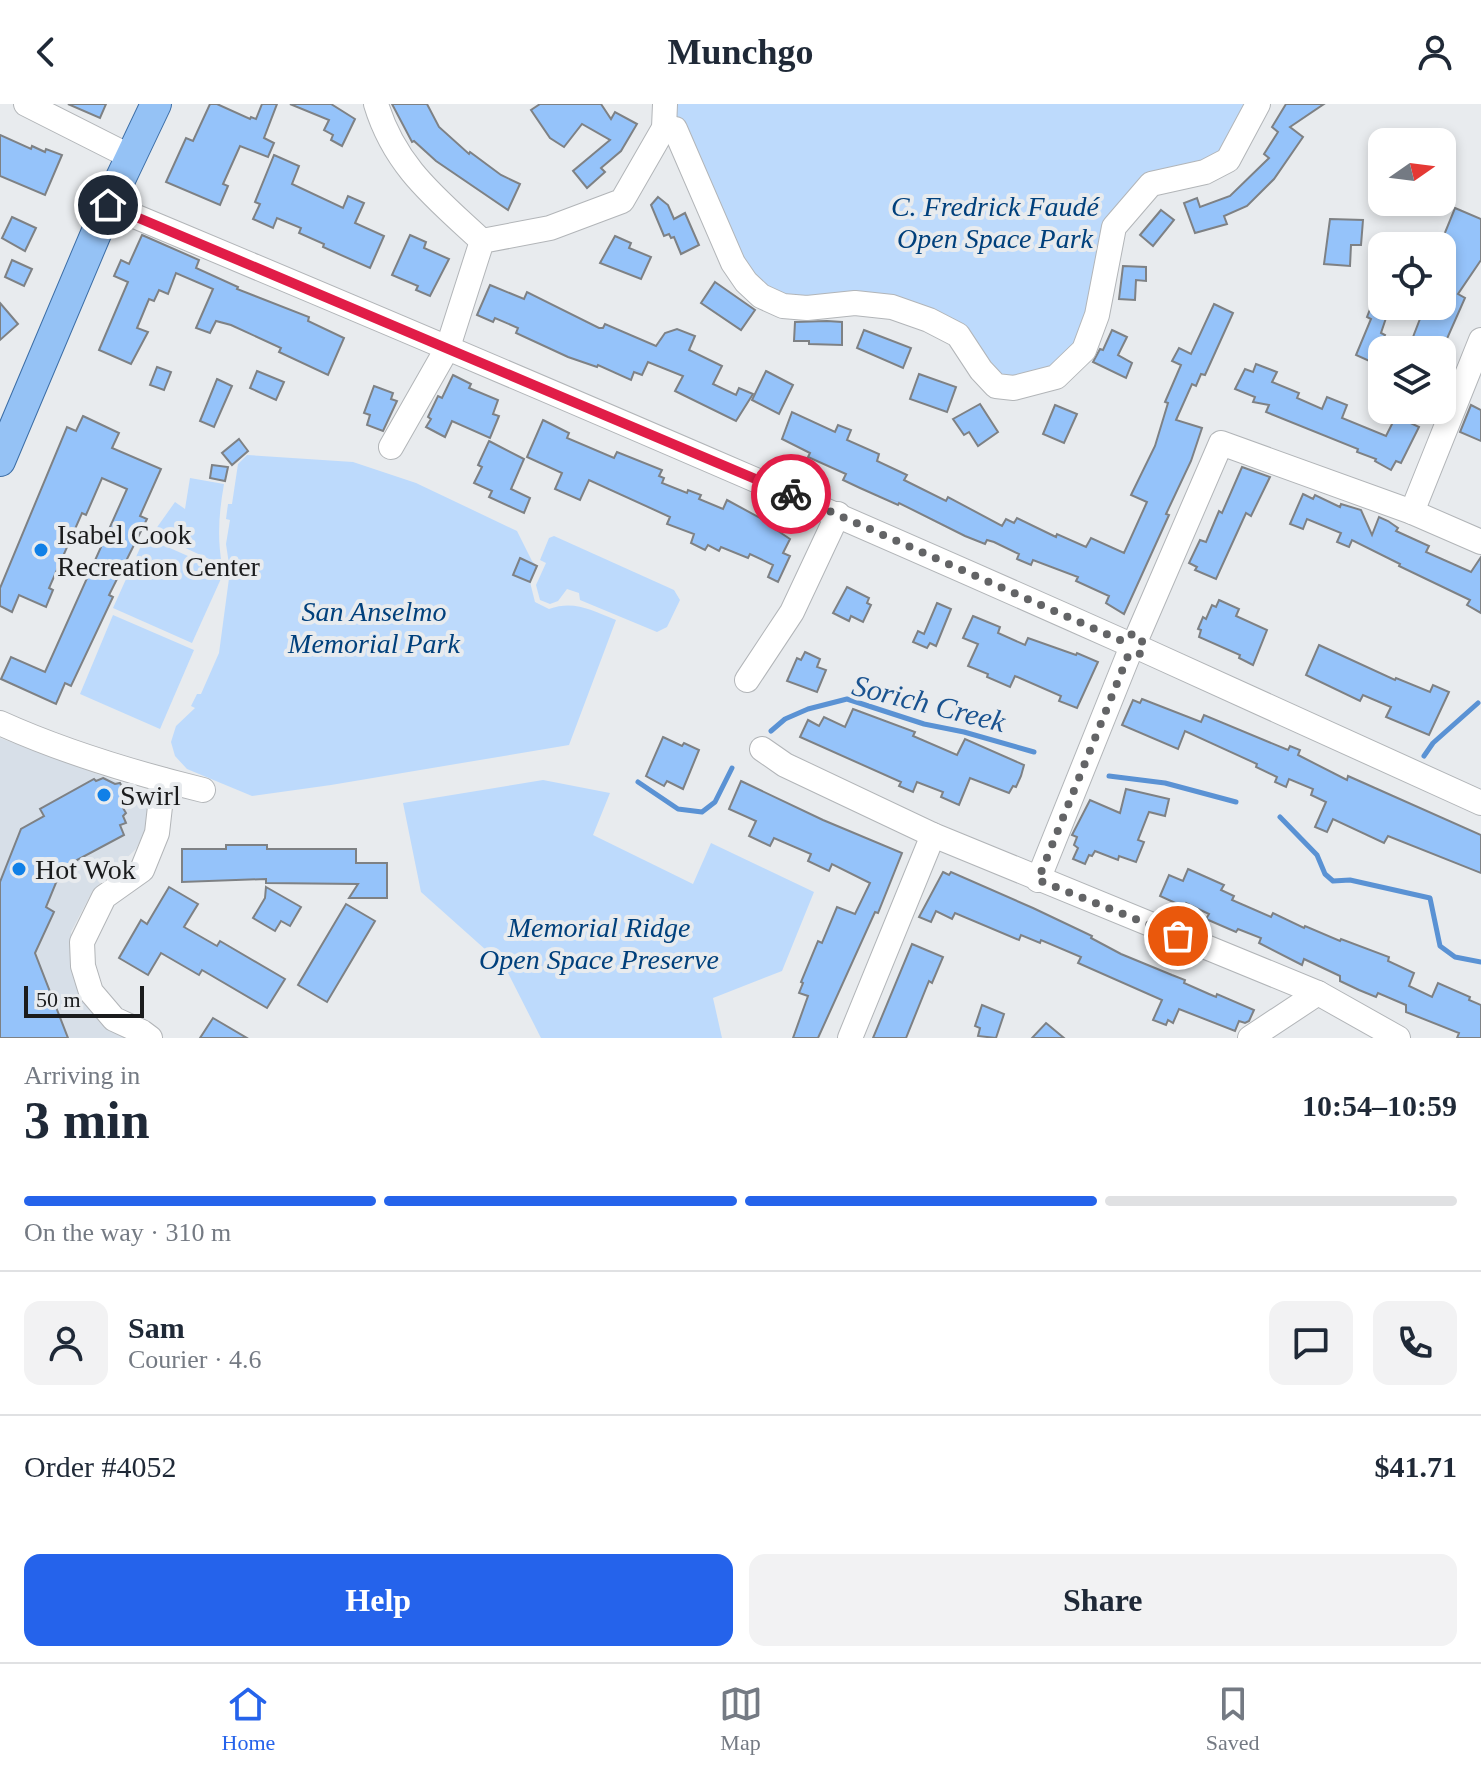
<!DOCTYPE html>
<html lang="en">
<head>
<meta charset="utf-8">
<style>
  :root { --surface:#fff; --page:#f2f2f3; --text:#1f2937; --muted:#747a83; --line:#e0e1e3; --accent:#2563eb }
  body { margin:0; font-family:"Times New Roman",serif; background:var(--page); color:var(--text); height:100vh; display:flex; flex-direction:column; font-size:30px; white-space:nowrap }
  * { box-sizing:border-box; margin:0 }
  p { font-size:26px; color:var(--muted) }
  .icon { flex:none; width:44px; height:44px; fill:none; stroke:currentColor; stroke-width:2; stroke-linecap:round; stroke-linejoin:round }
  .map { position:relative; height:934px; overflow:hidden }
  .panel { display:flex; flex-direction:column; background:var(--surface); flex:1 }
  .panel>* { flex:none }
  .needle { width:52px; rotate:76deg }
  .controls { position:absolute; left:1368px; top:24px; display:grid; gap:16px }
  .controls a { display:grid; place-items:center; width:88px; height:88px; border-radius:16px; background:var(--surface); box-shadow:0 4px 12px #0003; font-size:40px }
  .scale { position:absolute; left:24px; bottom:20px; width:120px; box-sizing:border-box; padding-left:8px; border:4px solid #1b1c1d; border-top:0; font-size:22px; line-height:28px; white-space:nowrap; color:#1b1c1d; -webkit-text-stroke:6px #e8ebee; paint-order:stroke }
  .pin { position:absolute; display:grid; place-items:center; width:68px; height:68px; color:#fff; margin:-34px; border:4px solid #fff; border-radius:50%; box-shadow:0 2px 8px #0007 }
  .courier { position:absolute; display:grid; place-items:center; width:80px; height:80px; margin:-40px; border:6px solid #e11d48; border-radius:50%; background:#fff; color:#222; box-shadow:0 2px 10px #0007 }
  .headline em { font-style:normal; font-weight:600 }
  .headline div { display:flex; flex-direction:column-reverse }
  .headline { display:flex; align-items:center; justify-content:space-between; height:136px; padding:0 24px }
  h1 { font-size:52px; font-weight:600; line-height:60px }
  .bar { display:grid; grid-template-columns:repeat(4,1fr); gap:12px 8px; align-content:center; height:96px; padding:0 24px }
  .bar i { height:10px; border-radius:6px; background:var(--line) }
  .bar .on { background:var(--accent) }
  .bar p { grid-column:span 4 }
  .line { display:flex; align-items:center; gap:20px; padding:0 24px; border-top:2px solid var(--line) }
  .line div { flex:1 }
  .round { display:grid; place-items:center; flex:none; width:84px; height:84px; border-radius:16px; background:var(--page) }
  .primary-button { display:flex; gap:16px; margin-top:auto; padding:16px 24px }
  .primary-button a { flex:1; height:92px; border-radius:16px; background:var(--accent); color:#fff; font-size:32px; font-weight:600; line-height:92px; text-align:center }
  .primary-button a+a { background:var(--page); color:var(--text) }
  header { display:flex; justify-content:space-between; align-items:center; height:104px; padding:0 24px; background:var(--surface); font-size:36px; font-weight:600 }
  .tabs { display:flex; justify-content:space-around; align-items:center; height:112px; border-top:2px solid var(--line); background:var(--surface); font-size:22px; color:var(--muted) }
  .tabs a { display:grid; justify-items:center; gap:4px }
  .tabs .on { color:var(--accent) }
  .map>svg:first-child { display:block }
</style>
</head>
<body>
<header><svg class="icon" aria-label="back" viewBox="0 0 24 24"><path d="M15 5l-7 7 7 7"/></svg>Munchgo<svg class="icon" aria-label="person" viewBox="0 0 24 24"><circle cx="12" cy="8" r="4"/><path d="M4 21q1-7 8-7t8 7"/></svg></header>
<div class="map">
<svg width="1481" height="934" viewBox="0 0 1481 934">
  <rect width="100%" height="100%" fill="#e8ebee"/>
  <polygon fill="#d7dfe8" points="0,634 146,688 149,718 136,745 93,786 71,828 71,858 130,934 0,934"/>
  <g fill="#bddafc">
    <polygon points="665,0 1258,0 1228,56 1151,81 1114,123 1084,246 1014,284 929,216 761,192"/>
    <path d="M247 351 353 358 416 379 517 427 532 457 537 462 530 478 535 498 549 505C574 496 591 506 616 516L569 641 331 681 252 692 187 665 175 652 171 638 176 622 195 604 191 602 197 590H201L219 549 230 467 226 440 230 416 226 415 228 400H232L238 360Z"/>
    <path d="M190 374 224 380C219 408 217 433 222 461L153 429 175 398 185 405Z"/>
    <polygon points="554,432 674,486 680,496 667,523 657,528 580,496 579,489 567,485 558,497 550,500 540,496 536,481 546,459 540,456 549,434"/>
    <polygon points="145,433 224,468 192,539 113,504"/>
    <polygon points="113,511 194,546 160,625 80,590"/>
    <polygon points="543,676 610,689 593,731 693,780 711,739 814,788 782,867 713,894 722,934 541,934 505,863 421,788 403,699"/>
  </g>
  <g fill="none" stroke-linecap="round" stroke-linejoin="round">
    <g stroke="#5a92d4" stroke-width="5">
      <polyline points="771,627 785,615 808,605 847,595 924,620 964,628 1034,648"/>
      <polyline points="1424,652 1433,639 1478,599"/>
      <polyline points="1109,672 1165,679 1236,698"/>
      <polyline points="638,678 678,705 702,708 715,698 732,664"/>
      <polyline points="1280,713 1317,751 1325,770 1333,777 1350,776 1430,794 1440,842 1455,853 1481,858"/>
    </g>
  </g>
  <g fill="#95c3fa" stroke="#7e8184" stroke-width="2">
    <polygon points="68,0 106,0 100,14"/>
    <polygon points="210,0 217,0 250,15 251,13 256,15 262,0 277,0 264,34 274,39 268,53 240,42 223,80 228,82 220,101 166,78 186,34 193,37"/>
    <polygon points="290,0 331,0 355,15 342,42 331,36 333,31 324,26 329,16"/>
    <polygon points="392,0 427,0 439,23 469,50 470,48 501,71 520,80 508,106 436,57 414,37 412,38"/>
    <polygon points="540,0 601,0 611,15 615,8 637,20 621,47 601,64 605,68 587,84 573,67 610,36 582,20 564,43 550,34 531,6"/>
    <polygon points="1286,0 1324,0 1290,23 1303,33 1274,75 1247,102 1224,112 1227,120 1195,129 1184,99 1197,94 1200,103 1230,92 1269,54 1264,50 1278,28 1272,23"/>
    <polygon points="0,31 31,45 32,42 45,48 46,45 62,51 45,91 0,72"/>
    <polygon points="274,51 299,62 292,80 343,104 348,92 364,99 355,119 384,132 370,164 323,143 324,140 299,129 301,124 277,114 273,124 253,115 260,100 255,98"/>
    <polygon points="658,93 668,101 674,115 685,109 699,141 681,150 674,133 671,134 669,130 664,132 651,101"/>
    <polygon points="1455,104 1481,115 1481,156 1458,190 1465,194 1442,246 1411,246 1415,234 1413,233 1425,202 1442,202 1442,181 1450,159 1442,154 1442,143 1448,133 1444,131"/>
    <polygon points="1161,106 1174,116 1153,142 1140,131"/>
    <polygon points="12,113 36,124 25,147 2,134"/>
    <polygon points="1330,115 1363,116 1361,141 1351,141 1350,162 1324,160"/>
    <polygon points="142,131 199,156 196,164 238,183 237,185 309,213 308,217 344,234 328,271 279,248 281,244 231,221 216,217 210,229 196,224 213,185 176,169 168,190 159,186 154,197 149,195 137,224 148,228 131,260 99,246 128,178 114,172 121,156 129,160"/>
    <polygon points="410,131 426,138 424,144 449,155 430,192 416,186 418,182 392,171"/>
    <polygon points="615,132 631,139 629,144 651,153 641,175 600,159"/>
    <polygon points="12,156 32,165 24,182 5,173"/>
    <polygon points="1123,162 1146,163 1146,177 1136,176 1135,196 1119,195"/>
    <polygon points="1381,177 1382,202 1390,202 1381,229 1385,231 1381,240 1384,242 1376,260 1356,251 1371,215 1367,213"/>
    <polygon points="715,178 755,206 741,226 701,199"/>
    <polygon points="490,181 524,195 527,188 599,224 603,224 605,220 656,242 665,229 677,225 695,232 689,246 722,262 713,280 736,291 739,284 753,290 736,317 675,287 683,272 648,258 642,271 634,268 631,276 598,261 597,263 568,253 516,229 518,224 495,214 493,218 477,211"/>
    <polygon points="0,199 18,220 0,236"/>
    <polygon points="1214,200 1233,209 1205,271 1201,270 1196,282 1192,280 1176,316 1202,324 1191,357 1166,410 1169,411 1124,510 1106,499 1109,492 1076,477 1078,473 1033,456 1031,461 1017,455 1019,450 994,438 987,436 985,440 965,432 899,399 898,401 860,384 843,376 846,370 808,353 810,349 782,335 792,308 835,328 838,321 851,326 847,336 879,350 877,357 907,371 904,376 946,397 948,393 1002,422 1006,415 1014,419 1017,414 1056,433 1057,430 1086,443 1091,434 1124,449 1147,398 1131,391 1155,342 1168,299 1165,298 1181,261 1172,257 1179,244 1191,250"/>
    <polygon points="827,217 842,218 842,241 809,240 809,237 794,237 795,218"/>
    <polygon points="864,226 911,244 903,264 857,244"/>
    <polygon points="1112,226 1127,233 1118,251 1132,259 1126,274 1093,258 1100,245 1103,246"/>
    <polygon points="1256,260 1277,268 1272,278 1299,289 1297,294 1322,305 1327,293 1347,301 1342,314 1386,332 1396,312 1419,323 1401,359 1396,357 1391,366 1375,357 1376,355 1357,348 1358,345 1266,308 1269,301 1253,298 1255,293 1235,285 1245,265 1253,268"/>
    <polygon points="157,263 171,268 164,286 150,281"/>
    <polygon points="257,267 284,278 276,296 250,284"/>
    <polygon points="766,267 793,281 779,310 752,296"/>
    <polygon points="919,270 956,283 947,308 910,295"/>
    <polygon points="453,271 471,280 469,284 498,296 493,310 499,312 490,334 452,317 445,333 426,323 431,315 428,313 438,292 442,294"/>
    <polygon points="217,275 232,282 214,323 200,317"/>
    <polygon points="374,282 393,289 391,295 397,297 383,327 367,321 370,311 364,309"/>
    <polygon points="980,300 998,328 978,342 969,328 964,331 953,315"/>
    <polygon points="1055,301 1077,310 1064,339 1043,330"/>
    <polygon points="1471,301 1481,306 1481,337 1460,328"/>
    <polygon points="83,312 119,329 112,344 161,365 140,412 147,415 109,491 113,493 71,582 65,579 56,600 1,575 11,553 45,568 127,385 102,374 86,411 82,409 49,484 53,486 46,503 19,491 12,508 0,502 0,484 67,323 76,327"/>
    <polygon points="543,316 569,329 567,334 614,354 617,348 662,366 659,372 664,374 662,379 687,389 688,386 701,391 699,395 723,405 727,396 773,421 772,423 790,435 783,449 790,452 778,478 768,473 773,461 750,450 748,454 721,443 719,447 708,441 705,446 691,439 694,430 667,420 670,413 589,376 580,396 555,385 562,369 527,353"/>
    <polygon points="239,335 248,347 232,361 222,349"/>
    <polygon points="489,337 524,355 511,385 530,394 524,409 489,393 492,387 474,379 482,363 478,361"/>
    <polygon points="212,361 228,363 225,377 210,374"/>
    <polygon points="1242,363 1270,373 1251,412 1246,409 1216,475 1195,466 1197,463 1189,459 1200,436 1206,438 1219,407 1222,409"/>
    <polygon points="1303,390 1313,395 1315,391 1340,403 1341,400 1361,406 1372,431 1379,413 1388,417 1398,424 1396,427 1429,442 1426,448 1471,468 1481,453 1481,509 1467,501 1470,496 1399,462 1400,460 1352,436 1349,443 1337,438 1341,429 1307,415 1303,425 1290,420"/>
    <polygon points="520,454 537,462 530,478 513,471"/>
    <polygon points="847,483 869,494 867,499 871,501 863,518 851,512 849,517 833,509"/>
    <polygon points="1219,496 1239,505 1236,512 1267,526 1253,561 1239,554 1240,551 1199,533 1201,526 1198,525 1203,513 1206,515 1212,501 1216,503"/>
    <polygon points="937,499 951,505 936,542 930,539 927,544 913,538 918,527 924,530"/>
    <polygon points="973,512 1000,523 998,529 1025,541 1028,534 1076,551 1077,549 1098,558 1077,604 1059,597 1061,592 1015,572 1010,583 987,573 988,570 968,562 978,540 963,534"/>
    <polygon points="1319,541 1395,576 1396,574 1430,588 1433,581 1449,588 1429,631 1386,613 1391,603 1363,591 1360,597 1306,571"/>
    <polygon points="805,548 820,555 817,563 826,566 817,588 787,577 797,554 801,556"/>
    <polygon points="1142,595 1201,618 1204,611 1288,646 1290,642 1300,646 1298,651 1347,676 1348,672 1481,731 1481,769 1388,732 1384,739 1333,715 1327,728 1315,723 1326,698 1311,691 1313,685 1289,675 1286,683 1275,678 1277,673 1256,663 1257,660 1185,627 1178,645 1122,621 1133,596 1140,599"/>
    <polygon points="853,605 915,628 913,632 957,651 965,635 1024,661 1021,672 1016,683 1013,682 1009,689 970,674 959,701 941,693 943,688 917,678 913,688 899,682 901,678 800,633 808,616 819,622 824,613 845,623"/>
    <polygon points="663,633 682,642 684,639 699,646 683,685 667,677 664,682 646,672"/>
    <polygon points="103,674 115,680 120,679 126,691 122,693 127,702 123,704 126,709 123,712 126,719 120,721 124,731 62,764 46,803 54,808 35,849 68,934 0,934 0,778 21,725 44,712 40,705 94,675 96,677"/>
    <polygon points="741,677 823,716 902,749 878,809 875,808 818,934 793,934 808,892 799,889 803,879 801,878 818,837 822,839 837,803 855,810 870,779 832,760 829,767 808,757 811,750 774,734 770,742 749,732 756,717 729,705"/>
    <polygon points="1126,685 1169,695 1165,712 1149,708 1138,736 1144,738 1136,758 1119,752 1118,756 1095,747 1092,752 1089,751 1085,760 1073,755 1078,744 1074,741 1077,733 1072,731 1090,696 1120,709"/>
    <polygon points="226,741 267,741 267,745 356,745 356,759 387,759 387,794 349,794 358,780 266,779 266,775 182,778 182,745 226,745"/>
    <polygon points="1188,765 1224,781 1221,786 1234,792 1232,796 1271,813 1273,809 1304,824 1305,822 1340,837 1341,835 1389,853 1388,857 1414,869 1409,882 1432,893 1438,879 1470,893 1469,896 1481,901 1481,934 1457,934 1459,929 1406,908 1406,901 1378,889 1376,893 1359,886 1340,877 1340,872 1304,855 1302,861 1259,839 1261,834 1238,825 1236,828 1206,815 1209,810 1186,799 1184,803 1160,792 1169,771 1183,777"/>
    <polygon points="943,768 949,771 951,768 1033,804 1092,832 1091,834 1121,850 1172,871 1185,876 1184,879 1209,890 1216,893 1217,890 1254,906 1249,917 1245,919 1239,917 1235,927 1179,905 1173,919 1168,916 1166,921 1153,916 1162,896 1078,859 1081,853 1041,836 1040,839 1021,831 1019,836 955,809 952,815 936,807 931,818 919,813"/>
    <polygon points="169,783 198,800 184,823 217,842 220,837 285,875 267,904 202,866 199,871 161,849 148,871 119,854 141,816 147,820"/>
    <polygon points="266,783 301,803 290,822 281,817 275,827 253,814 265,794"/>
    <polygon points="346,800 375,817 327,898 298,881"/>
    <polygon points="912,840 943,853 932,879 929,877 906,934 873,934"/>
    <polygon points="982,901 1004,910 996,934 978,932 980,924 975,922"/>
    <polygon points="213,914 247,934 200,934"/>
    <polygon points="1046,919 1064,934 1032,934"/>
  </g>
  <g fill="none" stroke-linecap="round" stroke-linejoin="round">
    <g stroke="#b2b5b8" stroke-width="26">
      <g id="minor">
        <polyline points="26,0 131,53"/>
        <path d="M376 0C395 63 436 94 482 137"/>
        <polyline points="664,24 675,25 733,159 746,178 761,192 783,202 807,204 855,199 892,203 929,216 958,231 981,266 996,282 1014,284 1056,273 1084,246 1097,211 1114,123 1151,80 1205,68 1228,56 1258,0"/>
        <path d="M108 101C448 243 786 387 1122 537"/>
        <polyline points="391,343 448,243 482,137 550,124 622,97 664,24 665,0"/>
        <polyline points="1412,408 1481,236"/>
        <polyline points="1138,531 1221,339 1412,408 1481,438"/>
        <polyline points="1144,546 1481,699"/>
        <polyline points="747,576 792,508 838,410"/>
        <path d="M0 619C64 648 134 669 203 686"/>
        <polyline points="762,645 785,661 933,731 1318,889 1398,934"/>
        <polyline points="1038,776 1128,552"/>
        <polyline points="150,934 142,928 114,915 91,888 83,862 82,838 104,793 142,766 157,729 163,676"/>
        <polyline points="850,934 933,731"/>
        <polyline points="1250,934 1318,889"/>
      </g>
    </g>
    <g stroke="#3c6da5" stroke-width="32">
      <polyline id="major" points="0,357 108,101 156,0"/>
    </g>
    <use href="#minor" stroke="#fff" stroke-width="24"/>
    <use href="#major" stroke="#95c2f5" stroke-width="30"/>
  </g>
  <g fill="none" stroke-linecap="round" stroke-linejoin="round">
    <polyline stroke="#636466" stroke-width="8" stroke-dasharray="0 14.4" points="791,390 1122,537 1130,530 1141,533 1144,546 1136,553 1128,552 1038,776 1178,832"/>
    <polyline stroke="#e11d48" stroke-width="10" points="108,101 791,390"/>
  </g>
  <g fill="#1080e7" stroke="#e8ebee" stroke-width="3">
    <circle cx="41" cy="446" r="8"/>
    <circle cx="104" cy="691" r="8"/>
    <circle cx="19" cy="765" r="8"/>
  </g>
  <g text-anchor="middle" dominant-baseline="central" stroke-width="8" stroke-linejoin="round" paint-order="stroke">
    <g font-size="28" font-style="italic" fill="#00407c" stroke="#e8ebee">
      <text x="995" y="102">C. Fredrick Faudé<tspan x="995" dy="32">Open Space Park</tspan></text>
      <text x="374" y="507">San Anselmo<tspan x="374" dy="32">Memorial Park</tspan></text>
      <text x="599" y="823">Memorial Ridge<tspan x="599" dy="32">Open Space Preserve</tspan></text>
    </g>
    <g font-size="28" fill="#1b1c1d" stroke="#e8ebee" text-anchor="start">
      <text x="57" y="430">Isabel Cook<tspan x="57" dy="32">Recreation Center</tspan></text>
      <text x="120" y="691">Swirl</text>
      <text x="35" y="765">Hot Wok</text>
    </g>
    <g font-size="30" font-style="italic" fill="#1a5390" stroke="#e8ebee">
      <text transform="translate(929 599) rotate(14)">Sorich Creek</text>
    </g>
  </g>
</svg>
<div class="controls">
<a><svg class="needle" viewBox="-14 -14 28 28"><path d="M0-13l5 13h-10z" fill="#e53935"/><path d="M0 13l5-13h-10z" fill="#747a83"/></svg></a>
<a><svg class="icon" aria-label="locate" viewBox="0 0 24 24"><circle cx="12" cy="12" r="6"/><path d="M12 2v4M12 18v4M2 12h4M18 12h4"/></svg></a>
<a><svg class="icon" aria-label="layers" viewBox="0 0 24 24"><path d="M12 4l9 5-9 5-9-5zM3 14l9 5 9-5"/></svg></a>
</div>
<div class="scale">50 m</div>
<div class="pin" style="left:1178px;top:832px;background:#ea580c"><svg class="icon" aria-label="bag" viewBox="0 0 24 24"><path d="M5 8h14l-1 12H6zM9 8a3 3 0 0 1 6 0"/></svg></div>
<div class="pin" style="left:108px;top:101px;background:#1f2937"><svg class="icon" aria-label="home" viewBox="0 0 24 24"><path d="M3 11l9-7 9 7M6 9v11h12V9"/></svg></div>
<div class="courier" style="left:791px;top:390px"><svg class="icon" aria-label="bike" viewBox="0 0 24 24"><circle cx="6" cy="16" r="4"/><circle cx="18" cy="16" r="4"/><path d="M6 16l4-8h5l3 8M10 8l3 8H6M13 5h3"/></svg></div>
</div>
<section class="panel">
<div class="headline"><div><h1>3 min</h1><p>Arriving in</p></div><em>10:54–10:59</em></div>
<div class="bar"><i class="on"></i><i class="on"></i><i class="on"></i><i></i><p>On the way · 310 m</p></div>
<div class="line" style="height:144px"><a class="round"><svg class="icon" aria-label="person" viewBox="0 0 24 24"><circle cx="12" cy="8" r="4"/><path d="M4 21q1-7 8-7t8 7"/></svg></a><div><b>Sam</b><p>Courier · 4.6</p></div><a class="round"><svg class="icon" aria-label="chat" viewBox="0 0 24 24"><path d="M4 5h16v11H9l-5 4z"/></svg></a><a class="round"><svg class="icon" aria-label="phone" viewBox="0 0 24 24"><path d="M5 4h4l2 5-3 2q2 4 5 5l2-3 5 2v4C11 20 4 13 5 4z"/></svg></a></div>
<div class="line" style="height:104px"><div>Order #4052</div><b>$41.71</b></div>
<div class="primary-button"><a>Help</a><a>Share</a></div>
</section>
<nav class="tabs">
<a class="on"><svg class="icon" aria-label="home" viewBox="0 0 24 24"><path d="M3 11l9-7 9 7M6 9v11h12V9"/></svg>Home</a>
<a><svg class="icon" aria-label="map" viewBox="0 0 24 24"><path d="M3 6l6-2 6 2 6-2v14l-6 2-6-2-6 2zM9 4v14M15 6v14"/></svg>Map</a>
<a><svg class="icon" aria-label="saved" viewBox="0 0 24 24"><path d="M7 4h10v16l-5-4-5 4z"/></svg>Saved</a>
</nav>
</body>
</html>
